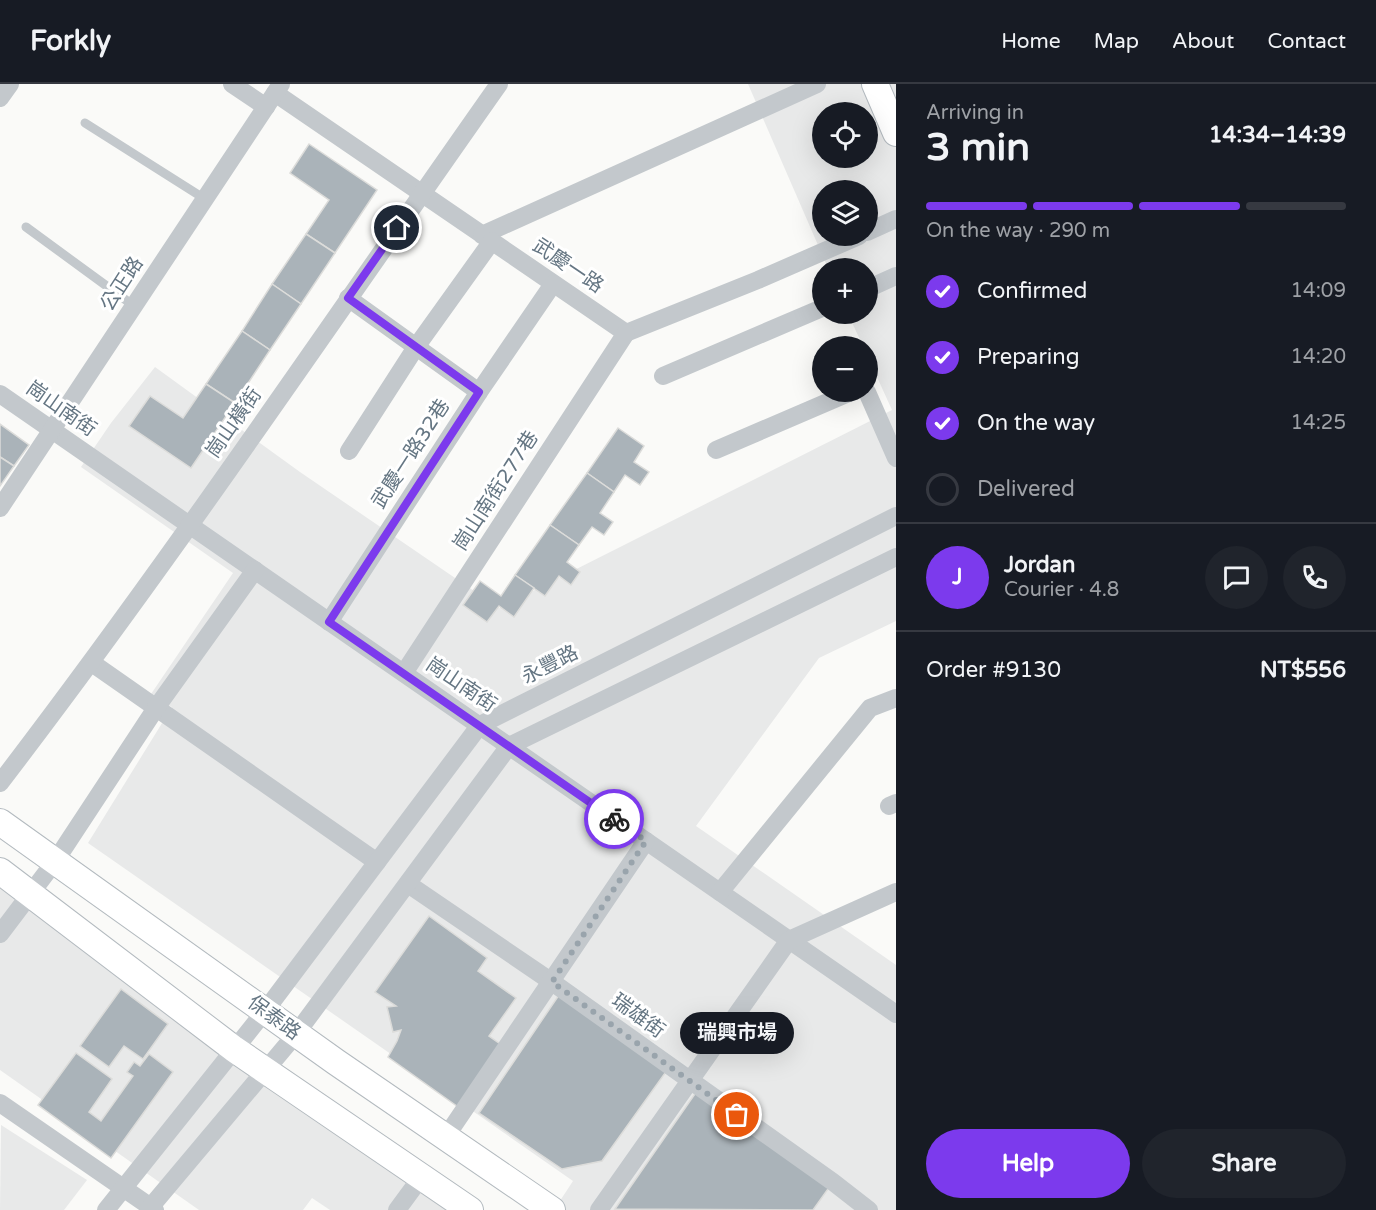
<!DOCTYPE html>
<html lang="en">
<head>
<meta charset="utf-8">
<style>
  :root { --surface:#171b24; --page:#20242c; --text:#f1f3f6; --muted:#9ea1a6; --line:#363941; --accent:#7c3aed }
  body { margin:0; font-family:"Varela Round","Noto Sans TC",sans-serif; background:var(--page); color:var(--text); height:100vh; display:flex; flex-direction:column; font-size:22px; white-space:nowrap }
  * { box-sizing:border-box; margin:0 }
  p { font-size:20px; color:var(--muted) }
  .icon { flex:none; width:33px; height:33px; fill:none; stroke:currentColor; stroke-width:2; stroke-linecap:round; stroke-linejoin:round }
  .map { position:relative; flex:1; overflow:hidden }
  .drawer { display:flex; flex-direction:column; background:var(--surface); width:480px }
  .drawer>* { flex:none }
  .buttons { position:absolute; left:812px; top:18px; display:grid; gap:12px }
  .buttons a { display:grid; place-items:center; width:66px; height:66px; border-radius:50%; background:var(--surface); box-shadow:0 6px 24px #0002; font-size:30px }
  .pin { position:absolute; display:grid; place-items:center; width:51px; height:51px; color:#fff; margin:-26px; border:3px solid #fff; border-radius:50%; box-shadow:0 2px 6px #0007 }
  .courier { position:absolute; display:grid; place-items:center; width:60px; height:60px; margin:-30px; border:4px solid #7c3aed; border-radius:50%; background:#fff; color:#222; box-shadow:0 2px 8px #0007 }
  .bubble { position:absolute; height:42px; border-radius:21px; background:var(--surface); box-shadow:0 6px 24px #0002; font-size:20px; font-weight:700; line-height:42px; text-align:center }
  .head em { font-style:normal; font-weight:700 }
  .head div { display:flex; flex-direction:column-reverse }
  .head { display:flex; align-items:center; justify-content:space-between; height:102px; padding:0 30px }
  h1 { font-size:39px; font-weight:700; line-height:45px }
  .bar { display:grid; grid-template-columns:repeat(4,1fr); gap:9px 6px; align-content:center; height:72px; padding:0 30px }
  .bar i { height:8px; border-radius:4px; background:var(--line) }
  .bar .on { background:var(--accent) }
  .bar p { grid-column:span 4 }
  .line { display:flex; align-items:center; gap:15px; padding:0 30px; border-top:2px solid var(--line) }
  .line div { flex:1 }
  .round { display:grid; place-items:center; flex:none; width:63px; height:63px; border-radius:32px; background:var(--page) }
  ol { padding:0 30px; list-style:none }
  li { display:flex; align-items:center; gap:18px; height:66px }
  li p { margin-inline-start:auto }
  li .icon { padding:6px; border-radius:50%; background:var(--accent); color:#fff; stroke-width:4 }
  li:last-child { color:var(--muted) }
  li i { width:33px; height:33px; border:3px solid var(--line); border-radius:50% }
  .button { display:flex; gap:12px; margin-top:auto; padding:12px 30px }
  .button a { flex:1; height:69px; border-radius:36px; background:var(--accent); color:#fff; font-size:24px; font-weight:700; line-height:69px; text-align:center }
  .button a+a { background:var(--page); color:var(--text) }
  header { display:flex; align-items:center; gap:36px; box-sizing:border-box; height:84px; padding:0 30px; background:var(--surface); border-bottom:2px solid var(--line) }
  header strong { font-size:28px }
  nav { display:flex; gap:33px; margin-inline-start:auto; font-size:21px }
  main { display:flex; flex:1; min-height:0 }
  .map>svg:first-child { display:block }
</style>
</head>
<body>
<header>
<strong>Forkly</strong>
<nav><a>Home</a><a>Map</a><a>About</a><a>Contact</a></nav>
</header>
<main>
<div class="map">
<svg width="896" height="1126" viewBox="0 0 896 1126">
  <rect width="100%" height="100%" fill="#fafaf8"/>
  <g fill="#e8e9e9" fill-rule="evenodd">
    <path d="M748 0H896V537L819 574 696 742 896 881V1126H554L573 1097 88 759 172 623 149 613 233 489 81 383 111 339 155 283 300 388 499 524 892 326 867 271V262H863L848 230H867V184H828ZM822 28H867V74H822ZM822 106H867V152H822Z"/>
    <polygon points="0,801 446,1126 330,1126 312,1114 303,1126 199,1126 0,986"/>
    <polygon points="1,1041 87,1096 64,1126 0,1126"/>
  </g>
  <g fill="#aab3b9" stroke="#dcdcda" stroke-width="1.5">
    <polygon points="309,60 377,106 335,169 306,150 329,116 290,89"/>
    <polygon points="306,150 335,169 301,220 272,200"/>
    <polygon points="272,200 301,220 270,266 242,247"/>
    <polygon points="242,247 270,266 235,319 206,300"/>
    <polygon points="206,300 235,319 191,384 129,342 150,312 183,334"/>
    <polygon points="0,340 29,361 14,382 0,373"/>
    <polygon points="618,344 644,362 634,378 649,388 640,401 625,391 614,408 587,389"/>
    <polygon points="0,373 14,382 0,402"/>
    <polygon points="587,389 614,408 600,429 613,438 604,451 592,443 579,461 550,441"/>
    <polygon points="550,441 579,461 567,478 580,488 571,501 559,492 545,512 515,491"/>
    <polygon points="515,491 534,504 514,533 499,522 487,538 463,521 480,497 501,512"/>
    <polygon points="429,832 487,874 478,887 516,914 489,952 503,962 461,1025 388,973 397,957 401,946 393,948 387,923 396,922 375,908"/>
    <polygon points="121,905 168,940 143,975 124,962 109,983 80,962"/>
    <polygon points="561,908 668,985 602,1077 562,1085 479,1029"/>
    <polygon points="76,969 112,995 89,1028 101,1037 133,992 127,988 134,978 140,982 149,970 173,988 111,1074 38,1021"/>
    <polygon points="699,1004 833,1098 813,1126 615,1125"/>
  </g>
  <g fill="none" stroke-linecap="round" stroke-linejoin="round">
    <g stroke="#b3babf" stroke-width="28">
      <g id="secondary">
        <polyline points="875,0 896,49"/>
        <polyline points="0,738 336,978 552,1126"/>
        <polyline points="0,787 234,965 470,1126"/>
      </g>
    </g>
    <g stroke="#c3c8cc" stroke-width="9">
      <polyline points="85,39 205,115"/>
      <polyline points="26,143 134,222"/>
    </g>
    <g stroke="#c3c8cc" stroke-width="18">
      <polyline points="232,0 266,23"/>
      <polyline points="275,9 626,249 758,196 859,152"/>
      <polyline points="0,14 10,0"/>
      <polyline points="867,148 896,135"/>
      <polyline points="482,151 817,0"/>
      <polyline points="867,205 896,192"/>
      <polyline points="348,214 479,308"/>
      <polyline points="663,292 822,224"/>
      <polyline points="867,308 896,374"/>
      <polyline points="0,310 896,930"/>
      <polyline points="716,366 851,308"/>
      <polyline points="349,367 416,263 492,157"/>
      <polyline points="0,424 281,0"/>
      <polyline points="329,538 479,308 553,200"/>
      <polyline points="92,579 377,778"/>
      <polyline points="404,589 626,249"/>
      <path d="M0 699C174 472 334 234 499 0"/>
      <polyline points="889,722 896,719"/>
      <polyline points="408,800 552,898 833,1098 869,1126"/>
      <polyline points="720,808 870,624 896,614"/>
      <polyline points="0,850 56,776 156,624 255,486"/>
      <polyline points="0,1019 155,1126"/>
      <polyline points="445,1054 646,757"/>
      <polyline points="106,1126 265,927 480,641 896,432"/>
      <polyline points="148,1126 296,950 509,662 896,473"/>
      <polyline points="397,1126 422,1092"/>
      <polyline points="599,1126 789,856 896,808"/>
    </g>
    <use href="#secondary" stroke="#fff" stroke-width="26"/>
  </g>
  <g fill="none" stroke-linecap="round" stroke-linejoin="round">
    <polyline stroke="#99a4ac" stroke-width="6" stroke-dasharray="0 10.8" points="614,735 646,757 552,898 737,1031"/>
    <polyline stroke="#7c3aed" stroke-width="8" points="397,144 348,214 479,308 329,538 614,735"/>
  </g>
  <g text-anchor="middle" dominant-baseline="central" stroke-width="6" stroke-linejoin="round" paint-order="stroke">
    <g font-size="20" fill="#657683" stroke="#fff">
      <text transform="translate(568 182) rotate(34)">武慶一路</text>
      <text transform="translate(122 200) rotate(-57)">公正路</text>
      <text transform="translate(61 325) rotate(35)">崗山南街</text>
      <text transform="translate(234 339) rotate(-55)">崗山橫街</text>
      <text transform="translate(411 370) rotate(-57)">武慶一路32巷</text>
      <text transform="translate(496 407) rotate(-57)">崗山南街277巷</text>
      <text transform="translate(550 581) rotate(-27)">永豐路</text>
      <text transform="translate(461 601) rotate(34)">崗山南街</text>
      <text transform="translate(638 932) rotate(36)">瑞雄街</text>
      <text transform="translate(274 934) rotate(36)">保泰路</text>
    </g>
  </g>
</svg>
<div class="buttons">
<a><svg class="icon" aria-label="locate" viewBox="0 0 24 24"><circle cx="12" cy="12" r="6"/><path d="M12 2v4M12 18v4M2 12h4M18 12h4"/></svg></a>
<a><svg class="icon" aria-label="layers" viewBox="0 0 24 24"><path d="M12 4l9 5-9 5-9-5zM3 14l9 5 9-5"/></svg></a>
<a>+</a>
<a>−</a>
</div>
<div class="pin" style="left:737px;top:1031px;background:#ea580c"><svg class="icon" aria-label="bag" viewBox="0 0 24 24"><path d="M5 8h14l-1 12H6zM9 8a3 3 0 0 1 6 0"/></svg></div>
<div class="pin" style="left:397px;top:144px;background:#1f2937"><svg class="icon" aria-label="home" viewBox="0 0 24 24"><path d="M3 11l9-7 9 7M6 9v11h12V9"/></svg></div>
<div class="courier" style="left:614px;top:735px"><svg class="icon" aria-label="bike" viewBox="0 0 24 24"><circle cx="6" cy="16" r="4"/><circle cx="18" cy="16" r="4"/><path d="M6 16l4-8h5l3 8M10 8l3 8H6M13 5h3"/></svg></div>
<div class="bubble" style="left:680px;top:928px;width:114px">瑞興市場</div>
</div>
<section class="drawer">
<div class="head"><div><h1>3 min</h1><p>Arriving in</p></div><em>14:34–14:39</em></div>
<div class="bar"><i class="on"></i><i class="on"></i><i class="on"></i><i></i><p>On the way · 290 m</p></div>
<ol>
<li><svg class="icon" aria-label="check" viewBox="0 0 24 24"><path d="M5 12l5 5 9-10"/></svg>Confirmed<p>14:09</p></li>
<li><svg class="icon" aria-label="check" viewBox="0 0 24 24"><path d="M5 12l5 5 9-10"/></svg>Preparing<p>14:20</p></li>
<li><svg class="icon" aria-label="check" viewBox="0 0 24 24"><path d="M5 12l5 5 9-10"/></svg>On the way<p>14:25</p></li>
<li><i></i>Delivered</li>
</ol>
<div class="line" style="height:108px"><b class="round" style="background:var(--accent);color:#fff">J</b><div><b>Jordan</b><p>Courier · 4.8</p></div><a class="round"><svg class="icon" aria-label="chat" viewBox="0 0 24 24"><path d="M4 5h16v11H9l-5 4z"/></svg></a><a class="round"><svg class="icon" aria-label="phone" viewBox="0 0 24 24"><path d="M5 4h4l2 5-3 2q2 4 5 5l2-3 5 2v4C11 20 4 13 5 4z"/></svg></a></div>
<div class="line" style="height:78px"><div>Order #9130</div><b>NT$556</b></div>
<div class="button"><a>Help</a><a>Share</a></div>
</section>
</main>
</body>
</html>
